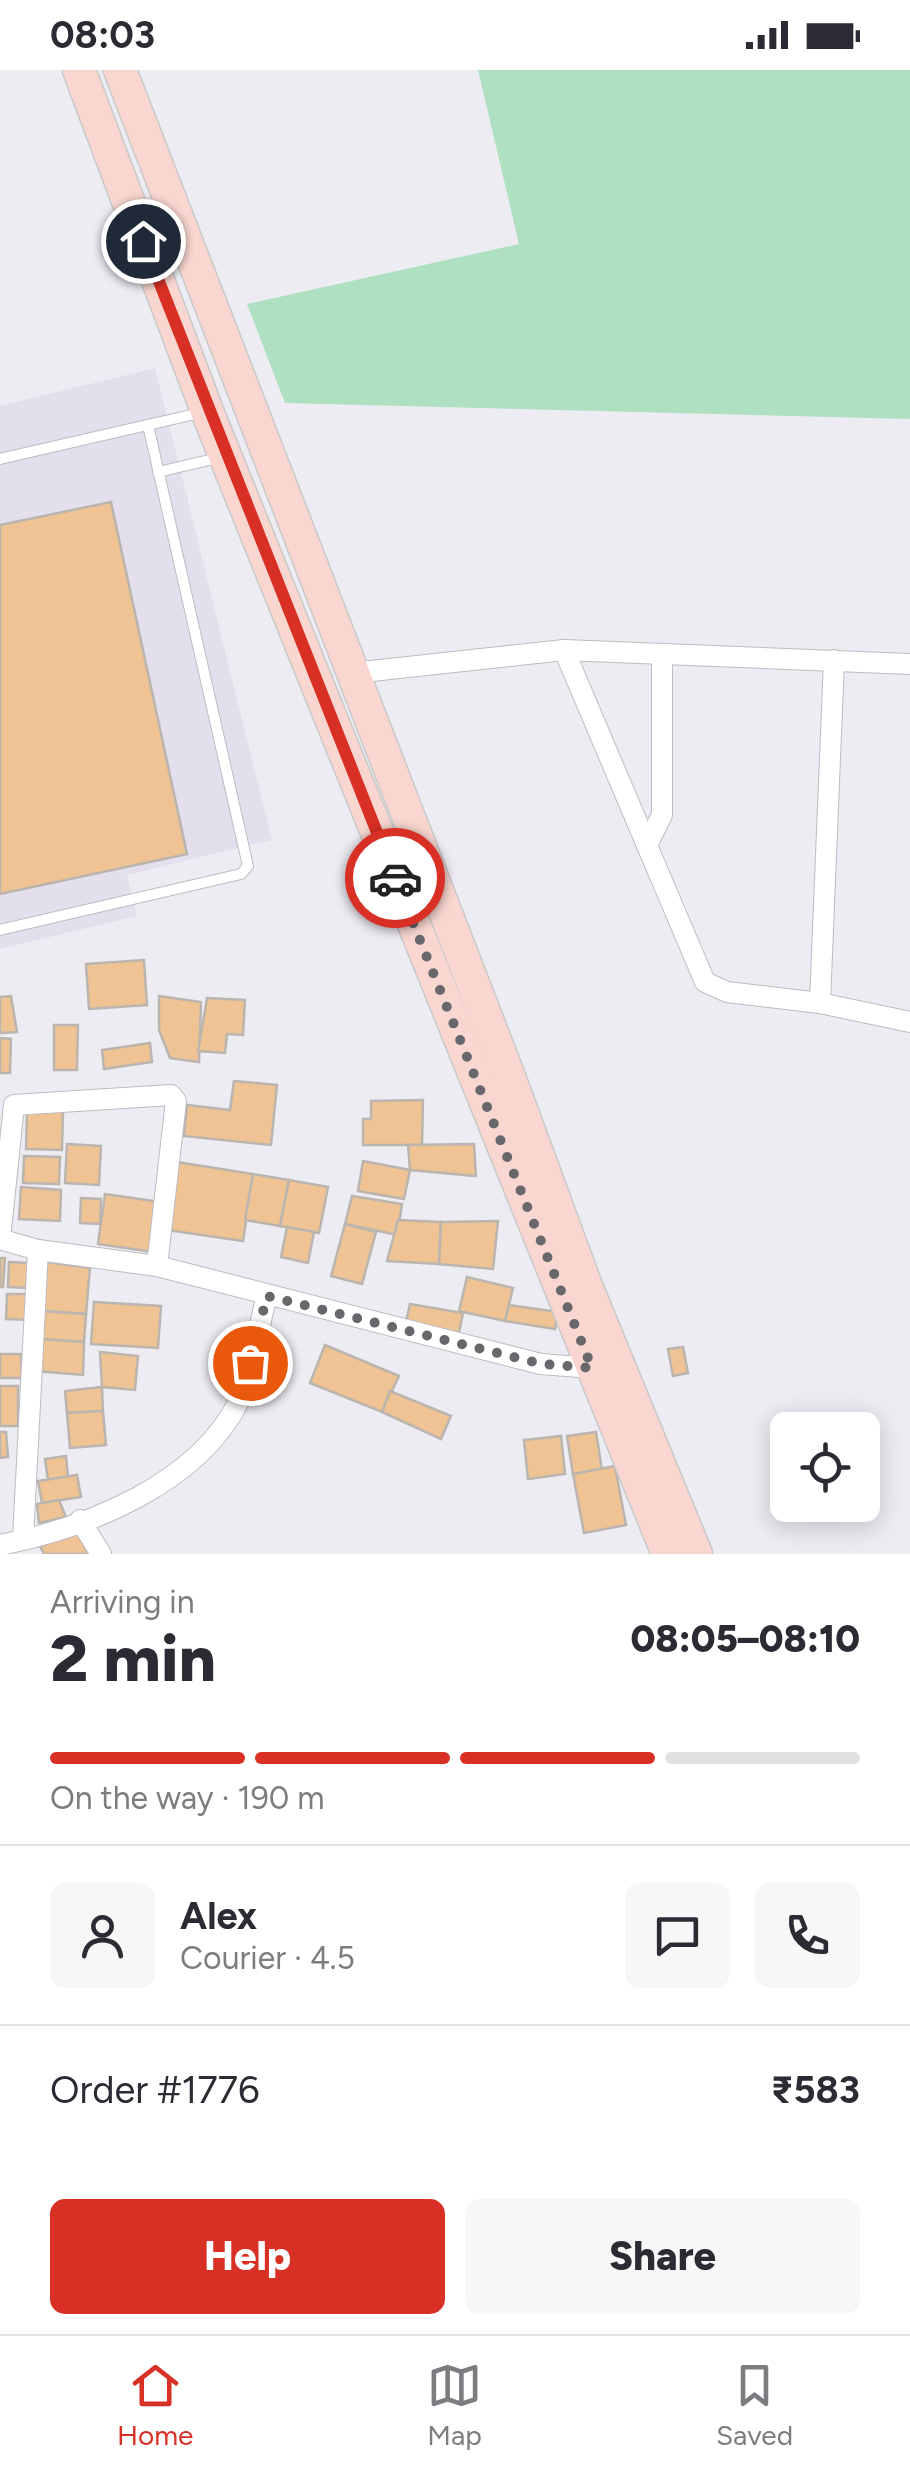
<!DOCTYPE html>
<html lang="en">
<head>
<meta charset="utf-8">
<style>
  :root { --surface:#fff; --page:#f7f7f7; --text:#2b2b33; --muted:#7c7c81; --line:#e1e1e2; --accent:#d93025 }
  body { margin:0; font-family:Figtree,sans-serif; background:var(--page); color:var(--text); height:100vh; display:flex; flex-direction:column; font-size:38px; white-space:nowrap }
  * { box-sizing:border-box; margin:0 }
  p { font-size:32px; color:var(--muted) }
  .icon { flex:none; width:55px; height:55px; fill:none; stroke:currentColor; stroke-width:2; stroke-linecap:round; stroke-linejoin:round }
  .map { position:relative; height:1484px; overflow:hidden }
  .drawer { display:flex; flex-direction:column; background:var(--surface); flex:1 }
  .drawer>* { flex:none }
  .controls { position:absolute; left:770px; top:1342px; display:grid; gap:20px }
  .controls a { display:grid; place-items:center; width:110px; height:110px; border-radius:15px; background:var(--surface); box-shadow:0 5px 25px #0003; font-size:50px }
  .pin { position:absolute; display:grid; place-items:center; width:85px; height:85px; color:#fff; margin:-42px; border:5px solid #fff; border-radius:50%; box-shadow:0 2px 10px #0007 }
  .courier { position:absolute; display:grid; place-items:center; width:100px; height:100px; margin:-50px; border:8px solid #d93025; border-radius:50%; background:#fff; color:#222; box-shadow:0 2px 12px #0007 }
  .headline em { font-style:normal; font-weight:800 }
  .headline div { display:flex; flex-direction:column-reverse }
  .headline { display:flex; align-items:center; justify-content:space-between; height:170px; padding:0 50px }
  h1 { font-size:65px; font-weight:800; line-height:75px }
  .bar { display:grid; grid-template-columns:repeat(4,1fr); gap:15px 10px; align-content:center; height:120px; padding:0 50px }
  .bar i { height:12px; border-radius:8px; background:var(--line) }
  .bar .on { background:var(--accent) }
  .bar p { grid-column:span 4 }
  .line { display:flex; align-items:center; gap:25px; padding:0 50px; border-top:2px solid var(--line) }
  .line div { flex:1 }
  .round { display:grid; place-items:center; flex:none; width:105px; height:105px; border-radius:15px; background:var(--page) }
  .cta { display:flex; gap:20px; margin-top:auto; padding:20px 50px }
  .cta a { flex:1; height:115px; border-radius:15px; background:var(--accent); color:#fff; font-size:40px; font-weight:800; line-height:115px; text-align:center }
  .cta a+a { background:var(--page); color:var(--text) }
  .status { display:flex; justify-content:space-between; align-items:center; height:70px; padding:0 50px; background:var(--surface); direction:ltr }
  .status svg { height:28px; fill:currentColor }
  .tabs { display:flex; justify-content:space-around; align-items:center; height:140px; border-top:2px solid var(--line); background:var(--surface); font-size:28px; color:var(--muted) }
  .tabs a { display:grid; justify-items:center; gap:5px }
  .tabs .on { color:var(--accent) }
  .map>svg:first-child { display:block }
</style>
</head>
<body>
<div class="status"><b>08:03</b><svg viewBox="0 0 49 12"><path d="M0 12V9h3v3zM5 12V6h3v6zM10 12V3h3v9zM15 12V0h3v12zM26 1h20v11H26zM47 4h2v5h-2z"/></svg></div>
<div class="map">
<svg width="910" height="1484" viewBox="0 0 910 1484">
  <rect width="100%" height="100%" fill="#eeecf3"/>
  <polygon fill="#e3dfed" points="155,298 272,770 127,805 137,846 0,879 0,336"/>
  <polygon fill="#aee0c1" points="478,0 910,0 910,349 285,333 247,234 519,174"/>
  <g fill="#efc393" stroke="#bab5af" stroke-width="2.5">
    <polygon points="111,432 187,784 0,824 0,455"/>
    <polygon points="144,890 147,935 89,939 86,894"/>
    <polygon points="11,926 17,962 0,963 0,927"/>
    <polygon points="159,926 201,932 199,992 170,988 159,960"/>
    <polygon points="207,928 245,930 243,965 227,964 225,983 198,981"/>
    <polygon points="54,955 78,955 77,1000 54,1000"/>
    <polygon points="0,968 11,969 10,1003 0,1003"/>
    <polygon points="150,973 152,992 104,999 102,980"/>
    <polygon points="234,1011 277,1015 271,1075 184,1066 187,1035 230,1040"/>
    <polygon points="423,1030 422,1075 363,1075 363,1049 371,1049 371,1031"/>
    <polygon points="27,1040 63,1041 62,1080 26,1079"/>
    <polygon points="67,1074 101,1076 99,1115 65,1113"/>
    <polygon points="474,1074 476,1106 410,1100 408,1075"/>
    <polygon points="24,1086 60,1087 59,1114 23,1113"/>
    <polygon points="363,1091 410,1100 404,1129 358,1121"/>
    <polygon points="177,1092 253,1104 243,1171 167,1160"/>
    <polygon points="253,1104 289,1110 280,1156 245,1150"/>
    <polygon points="289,1110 328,1117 319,1163 280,1156"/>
    <polygon points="21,1117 61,1120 60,1151 19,1149"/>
    <polygon points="105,1124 161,1132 153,1182 98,1174"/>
    <polygon points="352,1126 402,1134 397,1165 345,1154"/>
    <polygon points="81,1128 101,1129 100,1154 80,1153"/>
    <polygon points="398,1150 441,1152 439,1194 387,1191"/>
    <polygon points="498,1151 493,1199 439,1194 441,1152"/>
    <polygon points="345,1154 376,1162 362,1214 331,1206"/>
    <polygon points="287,1157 314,1162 308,1193 281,1187"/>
    <polygon points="0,1188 5,1188 3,1217 0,1217"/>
    <polygon points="9,1192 30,1193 29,1218 8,1217"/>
    <polygon points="47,1192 90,1198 86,1244 41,1241"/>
    <polygon points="467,1207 513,1218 505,1251 459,1241"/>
    <polygon points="7,1224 29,1224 29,1250 6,1249"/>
    <polygon points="94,1232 161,1236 158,1278 91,1274"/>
    <polygon points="410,1234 463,1243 459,1263 406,1252"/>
    <polygon points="509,1235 558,1242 555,1259 505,1251"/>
    <polygon points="41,1241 86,1244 84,1272 39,1269"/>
    <polygon points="39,1269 84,1272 83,1305 36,1301"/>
    <polygon points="325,1275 399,1306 382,1342 310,1313"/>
    <polygon points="683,1277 688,1303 673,1306 668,1279"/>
    <polygon points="100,1282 138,1286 135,1320 102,1317"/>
    <polygon points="0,1284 21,1284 22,1308 0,1308"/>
    <rect x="0" y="1316" width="18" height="40"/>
    <polygon points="102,1317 103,1341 67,1343 65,1321"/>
    <polygon points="390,1321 451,1346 441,1369 382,1342"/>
    <polygon points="103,1341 106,1375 70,1378 67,1343"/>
    <polygon points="0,1362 6,1362 8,1387 0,1388"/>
    <polygon points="596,1362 602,1400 573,1404 567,1366"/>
    <polygon points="561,1366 565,1404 528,1409 524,1370"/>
    <polygon points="66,1386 68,1407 48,1410 45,1389"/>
    <polygon points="615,1396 626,1455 584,1463 573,1404"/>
    <polygon points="77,1405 81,1427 42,1433 38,1411"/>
    <polygon points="59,1430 66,1447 39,1453 37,1434"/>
    <polygon points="79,1463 88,1484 44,1484 40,1476"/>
  </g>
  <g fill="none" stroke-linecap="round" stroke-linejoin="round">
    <g stroke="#bdbbc2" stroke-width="12">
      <g id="service">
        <polyline points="0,389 204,342"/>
        <polyline points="158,402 222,387"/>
        <polyline points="0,860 241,804 248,796 148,355"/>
      </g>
    </g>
    <g stroke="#bdbbc2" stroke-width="22">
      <g id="minor">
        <polyline points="564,580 705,912 727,922 820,933 910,952"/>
        <polyline points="353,603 564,580 910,594"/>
        <polyline points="647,775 662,745 662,586"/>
        <polyline points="820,933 834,590"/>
        <polyline points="157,1196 176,1031 171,1025 14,1035 0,1169 38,1180 157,1196 541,1294 592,1298"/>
        <polyline points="80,1450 101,1484"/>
        <polyline points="23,1469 38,1180"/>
        <path d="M0 1475C87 1458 198 1414 239 1331 254 1300 257 1260 267 1226"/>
      </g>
    </g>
    <g stroke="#c9c9ca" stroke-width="35">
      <g id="primary">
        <polyline points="79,0 207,341 668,1484"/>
        <polyline points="120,0 508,1004 586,1216 696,1484"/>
      </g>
    </g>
    <use href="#service" stroke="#fff" stroke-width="10"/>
    <use href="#minor" stroke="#fff" stroke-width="20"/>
    <use href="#primary" stroke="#f9d7d0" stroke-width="32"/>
  </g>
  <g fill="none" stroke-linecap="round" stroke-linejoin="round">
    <polyline stroke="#68676b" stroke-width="10" stroke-dasharray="0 18" points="250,1293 267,1226 542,1294 592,1298 395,808"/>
    <polyline stroke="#d93025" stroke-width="12" points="143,171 395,808"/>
  </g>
</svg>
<div class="controls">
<a><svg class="icon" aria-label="locate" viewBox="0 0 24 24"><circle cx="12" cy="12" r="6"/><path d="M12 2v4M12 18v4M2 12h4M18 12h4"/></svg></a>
</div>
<div class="pin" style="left:250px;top:1293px;background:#ea580c"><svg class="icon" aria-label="bag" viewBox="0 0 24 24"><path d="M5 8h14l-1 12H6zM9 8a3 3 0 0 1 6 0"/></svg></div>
<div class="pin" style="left:143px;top:171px;background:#1f2937"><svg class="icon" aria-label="home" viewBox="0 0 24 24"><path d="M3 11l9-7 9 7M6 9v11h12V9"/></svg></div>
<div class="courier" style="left:395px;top:808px"><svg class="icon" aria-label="car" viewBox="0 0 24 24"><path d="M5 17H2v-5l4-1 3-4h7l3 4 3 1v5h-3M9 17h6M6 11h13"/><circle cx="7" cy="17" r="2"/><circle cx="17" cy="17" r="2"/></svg></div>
</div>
<section class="drawer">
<div class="headline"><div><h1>2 min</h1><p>Arriving in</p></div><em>08:05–08:10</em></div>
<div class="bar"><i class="on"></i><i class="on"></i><i class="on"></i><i></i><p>On the way · 190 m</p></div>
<div class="line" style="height:180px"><a class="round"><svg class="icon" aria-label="person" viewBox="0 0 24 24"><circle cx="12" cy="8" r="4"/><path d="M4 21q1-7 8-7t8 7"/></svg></a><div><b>Alex</b><p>Courier · 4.5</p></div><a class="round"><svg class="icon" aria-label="chat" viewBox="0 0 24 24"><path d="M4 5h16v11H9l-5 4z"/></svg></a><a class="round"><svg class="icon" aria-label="phone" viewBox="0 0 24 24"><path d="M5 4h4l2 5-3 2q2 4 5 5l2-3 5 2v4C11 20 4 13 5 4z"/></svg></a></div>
<div class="line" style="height:130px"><div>Order #1776</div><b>₹583</b></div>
<div class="cta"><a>Help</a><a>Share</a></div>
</section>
<nav class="tabs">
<a class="on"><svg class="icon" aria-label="home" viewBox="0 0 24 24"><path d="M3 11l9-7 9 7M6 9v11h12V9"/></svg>Home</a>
<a><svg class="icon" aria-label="map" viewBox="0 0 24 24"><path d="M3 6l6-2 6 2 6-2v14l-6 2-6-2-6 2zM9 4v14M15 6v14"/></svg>Map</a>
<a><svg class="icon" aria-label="saved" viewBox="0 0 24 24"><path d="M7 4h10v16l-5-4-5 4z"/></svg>Saved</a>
</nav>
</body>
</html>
